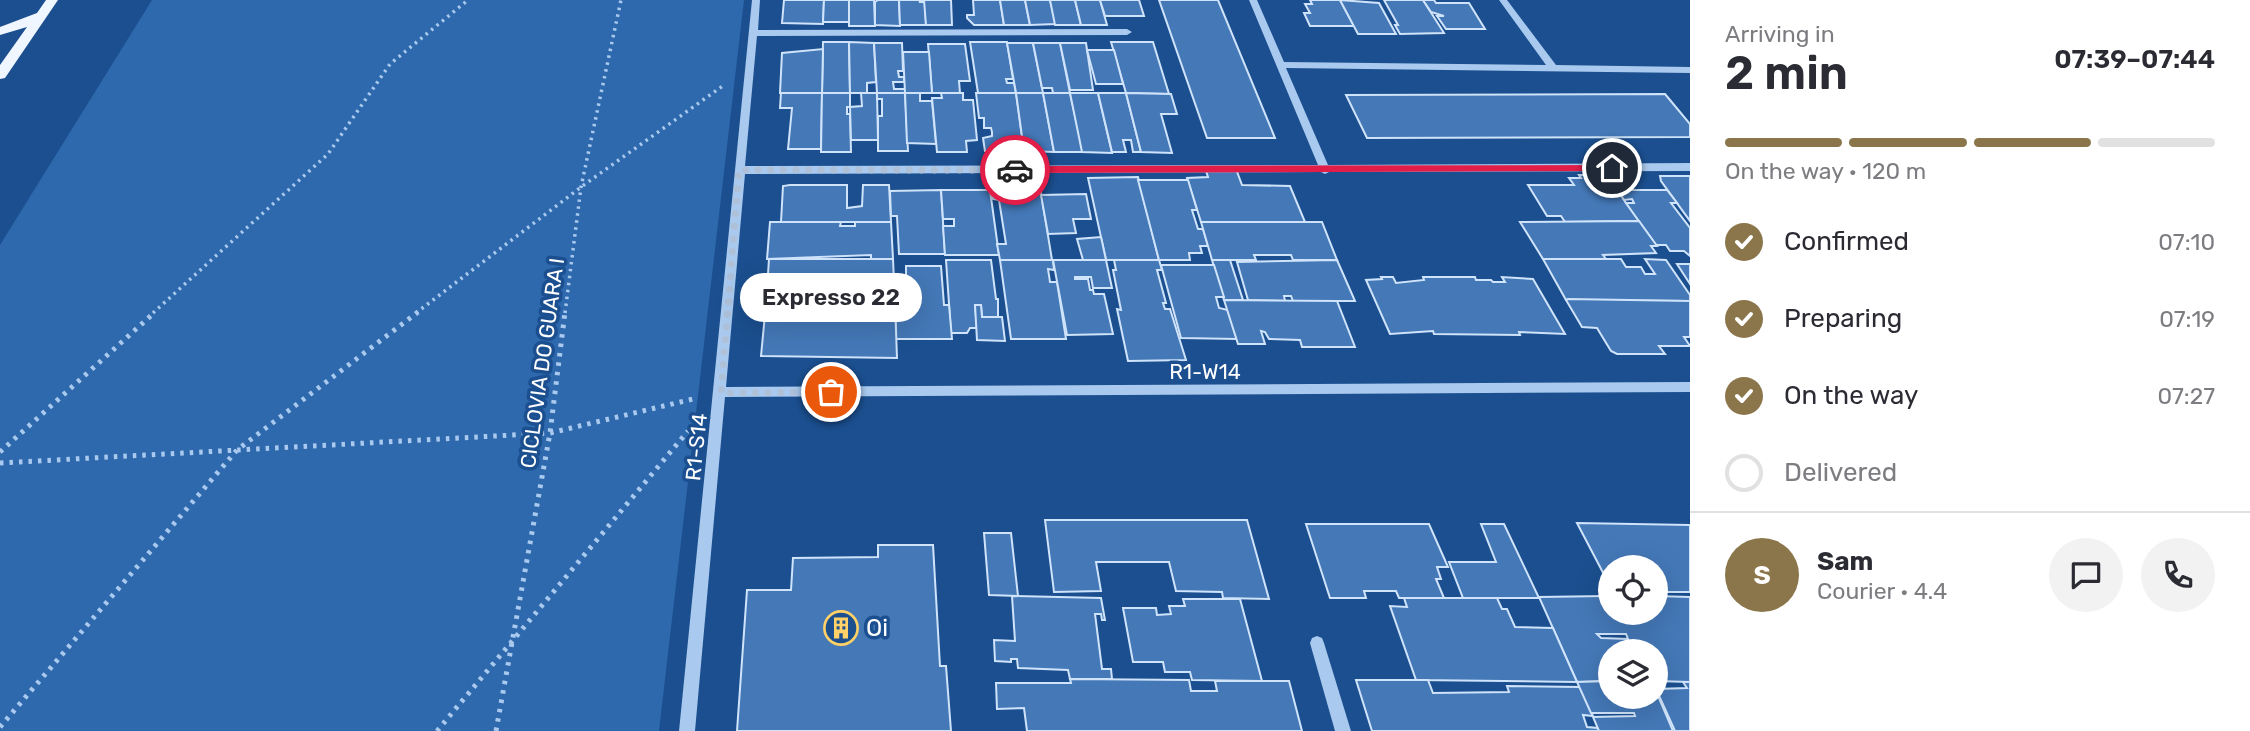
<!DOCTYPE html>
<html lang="en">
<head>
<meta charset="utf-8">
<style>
  :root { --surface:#fff; --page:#f2f2f3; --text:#2b2b33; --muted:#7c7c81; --line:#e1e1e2; --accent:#8a764a }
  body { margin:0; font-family:Rubik,sans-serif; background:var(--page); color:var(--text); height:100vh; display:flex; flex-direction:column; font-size:26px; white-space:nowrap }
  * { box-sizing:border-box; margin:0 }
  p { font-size:23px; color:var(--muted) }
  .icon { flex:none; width:38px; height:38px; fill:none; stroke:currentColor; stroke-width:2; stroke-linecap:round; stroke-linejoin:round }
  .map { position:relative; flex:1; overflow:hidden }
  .drawer { display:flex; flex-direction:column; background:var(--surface); width:560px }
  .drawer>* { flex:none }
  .controls { position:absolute; left:1598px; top:555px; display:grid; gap:14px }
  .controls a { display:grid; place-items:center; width:70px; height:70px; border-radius:50%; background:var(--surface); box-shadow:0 7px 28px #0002; font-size:35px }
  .pin { position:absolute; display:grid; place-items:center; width:60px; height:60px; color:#fff; margin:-30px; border:4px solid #fff; border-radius:50%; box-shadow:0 2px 7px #0007 }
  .courier { position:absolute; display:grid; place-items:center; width:70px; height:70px; margin:-35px; border:5px solid #e11d48; border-radius:50%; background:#fff; color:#222; box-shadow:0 2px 9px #0007 }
  .bubble { position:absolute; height:49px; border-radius:24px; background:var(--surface); box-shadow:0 7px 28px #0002; font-size:23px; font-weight:600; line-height:49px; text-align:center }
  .head em { font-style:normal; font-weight:600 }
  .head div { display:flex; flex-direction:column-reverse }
  .head { display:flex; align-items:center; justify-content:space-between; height:119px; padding:0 35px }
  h1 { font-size:46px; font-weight:600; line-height:52px }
  .bar { display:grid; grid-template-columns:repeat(4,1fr); gap:10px 7px; align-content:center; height:84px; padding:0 35px }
  .bar i { height:9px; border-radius:5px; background:var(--line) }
  .bar .selected { background:var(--accent) }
  .bar p { grid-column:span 4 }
  .line { display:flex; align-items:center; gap:18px; padding:0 35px; border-top:2px solid var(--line) }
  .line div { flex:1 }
  .round { display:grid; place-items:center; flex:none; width:74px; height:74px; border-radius:37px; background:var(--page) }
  ol { padding:0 35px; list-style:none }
  li { display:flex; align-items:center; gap:21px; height:77px }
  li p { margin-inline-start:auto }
  li .icon { padding:7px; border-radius:50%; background:var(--accent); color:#fff; stroke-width:4 }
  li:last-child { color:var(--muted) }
  li i { width:38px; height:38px; border:4px solid var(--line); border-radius:50% }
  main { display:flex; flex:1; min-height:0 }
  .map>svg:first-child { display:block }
</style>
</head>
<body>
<main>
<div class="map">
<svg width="1690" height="731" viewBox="0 0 1690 731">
  <rect width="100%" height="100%" fill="#1b4f8f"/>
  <polygon fill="#2e69ad" points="152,0 744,0 659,731 0,731 0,245"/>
  <g fill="#4478b7" stroke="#cfe3fa" stroke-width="2" fill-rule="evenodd">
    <polygon points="784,0 824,0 823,24 782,23"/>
    <polygon points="824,0 849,0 849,22 823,22"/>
    <polygon points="849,0 874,0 875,26 849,26"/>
    <polygon points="878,0 899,0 900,26 875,25 875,2"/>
    <polygon points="899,0 924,0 919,2 925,2 926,25 900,25"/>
    <polygon points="924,0 951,0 952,25 926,25"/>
    <polygon points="973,0 1000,0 1004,25 974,25 967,18 967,15 974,15"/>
    <polygon points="1000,0 1025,0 1030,25 1004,25"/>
    <polygon points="1025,0 1050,0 1056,24 1030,25"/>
    <polygon points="1050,0 1075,0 1081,25 1055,25"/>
    <polygon points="1075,0 1100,0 1107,25 1081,25"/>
    <polygon points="1100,0 1139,0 1144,16 1105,16"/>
    <polygon points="1159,0 1218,0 1275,138 1207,138"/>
    <polygon points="1310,0 1340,0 1354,26 1310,26 1304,13 1310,13 1305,4 1312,4"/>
    <polygon points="1340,0 1379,3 1396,34 1358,34"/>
    <polygon points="1384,0 1423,0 1444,33 1400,34 1395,25 1398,25"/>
    <polygon points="1423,0 1434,0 1436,3 1469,3 1485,29 1446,29 1437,16 1444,16 1431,12"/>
    <polygon points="823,42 849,42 850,93 822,93"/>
    <polygon points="849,42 874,43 876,82 867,83 867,93 850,93"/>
    <polygon points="970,42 1007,42 1013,79 1006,79 1007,83 1014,83 1016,93 978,93"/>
    <polygon points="1111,42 1153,42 1169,94 1126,93"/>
    <polygon points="874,43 902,43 903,71 898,71 899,77 904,77 904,82 893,82 894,89 905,89 905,93 877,93"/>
    <polygon points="1007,43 1033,43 1043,93 1016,93"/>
    <polygon points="1033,43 1060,43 1070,93 1053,93 1052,88 1042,88"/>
    <polygon points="1060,43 1086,43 1093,90 1070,90"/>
    <polygon points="928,44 965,44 970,81 959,81 960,93 932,93"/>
    <polygon points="823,49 822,93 780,93 782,53"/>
    <polygon points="1087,50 1114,50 1123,84 1096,84"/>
    <polygon points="903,52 929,52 932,93 905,93"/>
    <polygon points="781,93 822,93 821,149 788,149 792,108 780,108"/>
    <polygon points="822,93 850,93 850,107 847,107 847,114 850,114 851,152 821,152"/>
    <polygon points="861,93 877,93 878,140 851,140 850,107 862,106"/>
    <polygon points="877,93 905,93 908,151 878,151 878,116 882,116 882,99 877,99"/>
    <polygon points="905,93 920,93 920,101 932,101 936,144 907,143"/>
    <polygon points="941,93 963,93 963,100 973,100 977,140 966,141 967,152 937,152 932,98 942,98"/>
    <polygon points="976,93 1016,93 1024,151 985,151 983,138 992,136 992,132 991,128 984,128 984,118 979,118"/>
    <polygon points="1016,93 1043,93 1054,152 1024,151"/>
    <polygon points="1043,93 1070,93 1083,152 1054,152"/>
    <polygon points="1070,93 1098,93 1112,153 1082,152"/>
    <polygon points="1098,93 1126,93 1141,152 1133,152 1131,140 1123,140 1126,152 1112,152"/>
    <polygon points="1126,93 1171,94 1177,114 1161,114 1172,153 1141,152"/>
    <polygon points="1665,94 1690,124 1690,137 1367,138 1346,95"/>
    <polygon points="1205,168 1236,169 1242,185 1290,186 1305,222 1201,222 1187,178 1208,177"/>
    <polygon points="1579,175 1606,175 1639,221 1565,222 1561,216 1547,216 1528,185 1574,185 1569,178 1581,178"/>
    <polygon points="1660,176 1690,176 1690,221 1661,181"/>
    <polygon points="1138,177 1159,260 1106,260 1088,178"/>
    <polygon points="1138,180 1188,180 1197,210 1192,210 1198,229 1203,229 1208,246 1200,246 1202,253 1189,253 1190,260 1159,260"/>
    <polygon points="790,185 847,185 847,208 862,206 863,185 889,185 891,222 781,222 783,186"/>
    <polygon points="941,190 945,254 899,254 897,216 891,216 890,191"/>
    <polygon points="941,190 990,190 999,255 945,255 943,226 954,226 954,219 943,219"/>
    <polygon points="1618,190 1667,190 1677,203 1671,203 1690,228 1690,256 1684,251 1670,251 1666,245 1656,245 1626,203 1634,203 1632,199 1624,200"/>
    <polygon points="992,193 1041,193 1052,260 1000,260 997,244 1006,244 999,200 993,199"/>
    <polygon points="1086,194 1091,219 1073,219 1076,233 1048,234 1041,195"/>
    <polygon points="1639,221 1657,246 1651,246 1656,253 1603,255 1606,259 1543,259 1520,222"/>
    <polygon points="770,222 841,222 840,226 855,226 855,222 891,222 893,259 871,259 871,255 767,259"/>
    <polygon points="1201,222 1322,222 1337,260 1293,260 1291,255 1254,255 1256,260 1212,260"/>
    <polygon points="1101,237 1106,260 1083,260 1077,239"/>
    <polygon points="769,259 893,259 895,303 766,304"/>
    <polygon points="1543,259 1621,259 1626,267 1641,267 1645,274 1655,274 1645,259 1666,260 1690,295 1690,301 1566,300"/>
    <polygon points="946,260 991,260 996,299 998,299 998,318 982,317 981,305 975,305 977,328 970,328 967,333 951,333"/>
    <polygon points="1000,260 1053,260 1054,270 1048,269 1050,282 1057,282 1066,339 1011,339"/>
    <polygon points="1053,260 1106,260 1112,288 1093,288 1091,277 1075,277 1075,279 1088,279 1090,290 1093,290 1094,294 1104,294 1113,334 1067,335"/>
    <polygon points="1114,260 1159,260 1162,270 1157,270 1166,303 1163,303 1165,309 1170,309 1186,360 1128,361 1117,309 1121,310 1113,270 1116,270"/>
    <polygon points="1212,260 1230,260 1243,300 1224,300"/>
    <polygon points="1337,260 1355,301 1293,301 1291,296 1284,296 1285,301 1248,300 1237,262"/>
    <polygon points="1677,264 1690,264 1690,284"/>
    <polygon points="1161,265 1214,265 1224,297 1216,297 1219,308 1228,310 1237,339 1181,338"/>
    <polygon points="906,266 941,266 944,305 949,305 952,339 896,339 894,276 906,277"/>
    <polygon points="1381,277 1393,277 1396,283 1424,280 1423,277 1475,277 1476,280 1491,280 1493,282 1505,282 1502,277 1533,279 1565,334 1519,332 1520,335 1434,334 1433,331 1390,334 1366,280 1382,279"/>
    <polygon points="1568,299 1690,301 1690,337 1684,337 1690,346 1659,346 1665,354 1617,354 1611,351 1597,328 1582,327 1566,300"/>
    <polygon points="1224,300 1337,301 1355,347 1302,347 1300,340 1269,339 1265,332 1261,331 1265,344 1238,344"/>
    <polygon points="895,303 897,358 761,356 766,304"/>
    <polygon points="975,305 981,305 982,317 1002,317 1005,341 977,340"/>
    <polygon points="1045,520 1247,520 1269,599 1223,598 1222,592 1176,591 1169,562 1096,562 1101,591 1054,592"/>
    <polygon points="1577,523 1690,525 1690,592 1656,592 1656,567 1610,567 1610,586"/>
    <polygon points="1306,524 1429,524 1448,567 1437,567 1441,579 1436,579 1444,598 1399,598 1396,591 1364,591 1366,598 1330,598"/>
    <polygon points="1481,524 1504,524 1539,598 1463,598 1449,562 1496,562"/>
    <polygon points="984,533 1011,533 1018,596 989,595"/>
    <polygon points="878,545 933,545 940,666 946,666 951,731 737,731 747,590 791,590 793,558 878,557"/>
    <polygon points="1012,596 1101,598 1105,620 1102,620 1101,614 1095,614 1102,669 1111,669 1112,679 1070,679 1068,670 1018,668 1017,659 1011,659 1011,662 995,661 994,640 1015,641"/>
    <path d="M1606 596H1610V612H1656V596L1690 597V682L1656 681V651H1610V681L1577 682 1539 597ZM1597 634H1626L1628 639 1601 638Z"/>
    <polygon points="1404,598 1497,598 1502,609 1507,609 1515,627 1553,628 1577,682 1416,680 1390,606 1407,607"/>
    <polygon points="1183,599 1240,599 1262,681 1192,680 1190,672 1165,672 1163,662 1133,662 1123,608 1156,608 1157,615 1171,614 1169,606 1185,606"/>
    <polygon points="1070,679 1189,680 1191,691 1217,691 1215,681 1289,681 1302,731 1027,731 1024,708 997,709 996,683 1071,683"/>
    <polygon points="1356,680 1428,680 1433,693 1509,692 1507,686 1580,687 1593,716 1583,715 1587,727 1598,728 1599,731 1372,731"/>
    <polygon points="1610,681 1610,696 1656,696 1656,691 1673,731 1599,731 1593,717 1635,716 1634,713 1591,713 1577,682"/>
    <polygon points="1683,682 1690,682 1690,731 1675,731 1656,689 1687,688"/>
  </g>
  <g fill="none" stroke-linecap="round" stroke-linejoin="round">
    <g stroke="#a9c9ee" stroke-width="3.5" stroke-dasharray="2.5 4.5" stroke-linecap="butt">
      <polyline points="153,313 328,154 390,64 468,0"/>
      <polyline points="416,313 581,187 724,85"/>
      <polyline points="565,313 581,187 621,0"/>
    </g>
    <g stroke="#a9c9ee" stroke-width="5" stroke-dasharray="3.5 6" stroke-linecap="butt">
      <polyline points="0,452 155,312"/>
      <polyline points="0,463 550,433 693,399"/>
      <polyline points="0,727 237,450 418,312"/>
      <polyline points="437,731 688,431"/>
      <polyline points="496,731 550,433 565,312"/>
    </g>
    <g fill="#a9c9ee" fill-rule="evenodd">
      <polygon points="752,0 760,0 758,30 1127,29 1132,32 1127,35 757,36 745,166 1318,165 1249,0 1257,0 1284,62 1546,65 1499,0 1507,0 1556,65 1690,67 1690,73 1286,68 1328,165 1690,163 1690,171 1329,172 1325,174 1321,172 745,174 726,387 1690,382 1690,392 725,397 695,731 679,731"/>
      <polygon points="1317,636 1322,638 1324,643 1351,731 1335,731 1310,643 1312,638"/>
    </g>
    <polygon fill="#f0f6ff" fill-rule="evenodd" points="46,0 58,0 5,78 0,79 0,65 27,27 0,35 0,27 37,13"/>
  </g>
  <polygon fill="#e11d48" points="1612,165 1617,168 1612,171 1015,173 1010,170 1015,166"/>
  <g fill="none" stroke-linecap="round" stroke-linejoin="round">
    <polyline stroke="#afc1d8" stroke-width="7" stroke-dasharray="0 12.6" points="831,392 721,393 739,170 1015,170"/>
  </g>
  <defs>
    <g id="building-ring" transform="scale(1.75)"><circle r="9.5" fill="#1b4f8f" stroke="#ffd166" stroke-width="1.5"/><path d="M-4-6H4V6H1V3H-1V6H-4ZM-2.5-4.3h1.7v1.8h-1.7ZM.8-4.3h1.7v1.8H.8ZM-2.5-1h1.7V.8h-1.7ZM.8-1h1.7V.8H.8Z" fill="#ffd166"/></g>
  </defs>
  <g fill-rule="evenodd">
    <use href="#building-ring" x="841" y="628"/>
  </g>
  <g text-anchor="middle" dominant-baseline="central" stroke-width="7" stroke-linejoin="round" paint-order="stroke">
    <g font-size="21" fill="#fff" stroke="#1b4f8f">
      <text transform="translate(542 363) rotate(-82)">CICLOVIA DO GUARA I</text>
      <text x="1205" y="371">R1-W14</text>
      <text transform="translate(696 447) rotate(-84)">R1-S14</text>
    </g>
    <g font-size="24" fill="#fff" stroke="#1b4f8f" text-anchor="start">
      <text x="866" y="628">Oi</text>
    </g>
  </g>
</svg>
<div class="controls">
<a><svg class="icon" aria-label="locate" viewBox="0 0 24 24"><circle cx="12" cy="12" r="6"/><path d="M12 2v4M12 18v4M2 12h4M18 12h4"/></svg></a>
<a><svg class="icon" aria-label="layers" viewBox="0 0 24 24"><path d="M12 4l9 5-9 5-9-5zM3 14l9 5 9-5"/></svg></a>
</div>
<div class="pin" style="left:831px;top:392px;background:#ea580c"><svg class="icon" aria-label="bag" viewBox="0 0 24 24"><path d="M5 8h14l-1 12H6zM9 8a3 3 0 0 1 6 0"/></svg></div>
<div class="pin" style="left:1612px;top:168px;background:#1f2937"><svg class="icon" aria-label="home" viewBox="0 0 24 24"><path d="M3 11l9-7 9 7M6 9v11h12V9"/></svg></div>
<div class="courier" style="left:1015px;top:170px"><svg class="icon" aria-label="car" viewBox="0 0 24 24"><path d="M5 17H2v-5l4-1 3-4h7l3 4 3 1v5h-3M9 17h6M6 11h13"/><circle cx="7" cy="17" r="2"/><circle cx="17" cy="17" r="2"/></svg></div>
<div class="bubble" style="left:740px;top:273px;width:182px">Expresso 22</div>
</div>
<section class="drawer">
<div class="head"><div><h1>2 min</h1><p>Arriving in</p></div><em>07:39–07:44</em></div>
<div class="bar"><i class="selected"></i><i class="selected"></i><i class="selected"></i><i></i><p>On the way · 120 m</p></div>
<ol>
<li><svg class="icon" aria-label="check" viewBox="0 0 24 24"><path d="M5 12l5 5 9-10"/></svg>Confirmed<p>07:10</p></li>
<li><svg class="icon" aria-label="check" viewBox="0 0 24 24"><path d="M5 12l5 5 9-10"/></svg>Preparing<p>07:19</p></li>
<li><svg class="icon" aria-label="check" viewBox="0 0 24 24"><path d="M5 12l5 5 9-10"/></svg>On the way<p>07:27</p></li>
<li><i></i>Delivered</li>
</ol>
<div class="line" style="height:126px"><b class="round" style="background:var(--accent);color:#fff">S</b><div><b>Sam</b><p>Courier · 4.4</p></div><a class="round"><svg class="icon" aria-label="chat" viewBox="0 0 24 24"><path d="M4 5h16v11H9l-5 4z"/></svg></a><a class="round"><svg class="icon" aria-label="phone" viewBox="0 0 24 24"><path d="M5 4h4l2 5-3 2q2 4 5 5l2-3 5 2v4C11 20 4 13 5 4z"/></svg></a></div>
</section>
</main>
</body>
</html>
